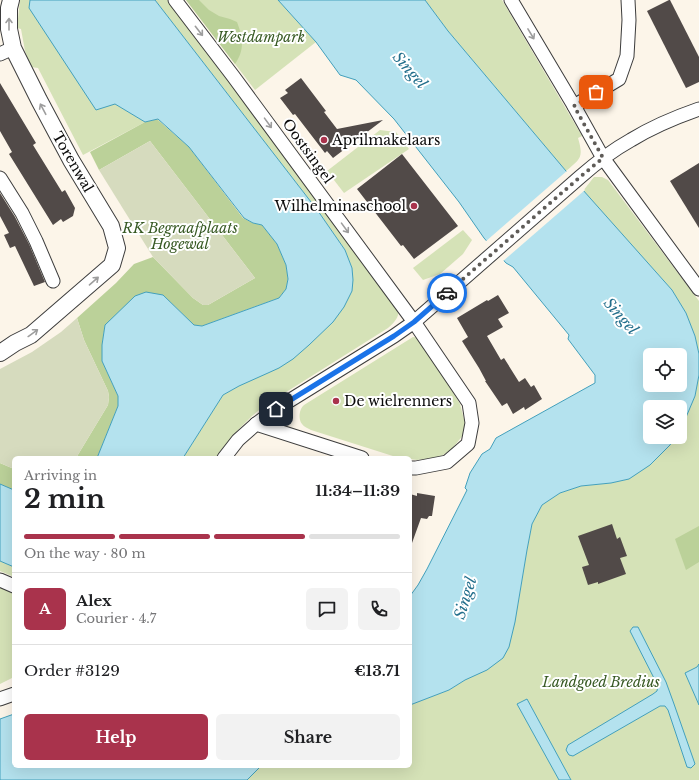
<!DOCTYPE html>
<html lang="en">
<head>
<meta charset="utf-8">
<style>
  :root { --surface:#fff; --page:#f2f2f2; --text:#202124; --muted:#757577; --line:#e0e0e0; --accent:#a9334c }
  body { margin:0; font-family:"Libre Baskerville",serif; background:var(--page); color:var(--text); height:100vh; display:flex; flex-direction:column; font-size:15px; white-space:nowrap }
  * { box-sizing:border-box; margin:0 }
  p { font-size:13px; color:var(--muted) }
  .icon { flex:none; width:22px; height:22px; fill:none; stroke:currentColor; stroke-width:2; stroke-linecap:round; stroke-linejoin:round }
  .map { position:relative; flex:1; overflow:hidden }
  .drawer { position:absolute; left:12px; top:456px; width:400px; height:312px; display:flex; flex-direction:column; background:var(--surface); border-radius:6px; box-shadow:0 4px 16px #0002 }
  .drawer>* { flex:none }
  .buttons { position:absolute; left:643px; top:348px; display:grid; gap:8px }
  .buttons a { display:grid; place-items:center; width:44px; height:44px; border-radius:6px; background:var(--surface); box-shadow:0 4px 16px #0002; font-size:20px }
  .pin { position:absolute; display:grid; place-items:center; width:34px; height:34px; color:#fff; margin:-17px; border-radius:8px; box-shadow:0 2px 6px #0006 }
  .courier { position:absolute; display:grid; place-items:center; width:40px; height:40px; margin:-20px; border:3px solid #1a73e8; border-radius:50%; background:#fff; color:#222; box-shadow:0 1px 5px #0007 }
  .head em { font-style:normal; font-weight:800 }
  .head div { display:flex; flex-direction:column-reverse }
  .head { display:flex; align-items:center; justify-content:space-between; height:68px; padding:0 12px }
  h1 { font-size:26px; font-weight:800; line-height:30px }
  .bar { display:grid; grid-template-columns:repeat(4,1fr); gap:6px 4px; align-content:center; height:48px; padding:0 12px }
  .bar i { height:5px; border-radius:3px; background:var(--line) }
  .bar .current { background:var(--accent) }
  .bar p { grid-column:span 4 }
  .line { display:flex; align-items:center; gap:10px; padding:0 12px; border-top:1px solid var(--line) }
  .line div { flex:1 }
  .round { display:grid; place-items:center; flex:none; width:42px; height:42px; border-radius:6px; background:var(--page) }
  .button { display:flex; gap:8px; margin-top:auto; padding:8px 12px }
  .button a { flex:1; height:46px; border-radius:6px; background:var(--accent); color:#fff; font-size:16px; font-weight:800; line-height:46px; text-align:center }
  .button a+a { background:var(--page); color:var(--text) }
  .map>svg:first-child { display:block }
</style>
</head>
<body>
<div class="map">
<svg width="699" height="780" viewBox="0 0 699 780">
  <rect width="100%" height="100%" fill="#fcf5e9"/>
  <g fill="#d5e2b7">
    <polygon points="20,0 30,0 29,8 115,104 145,122 83,155 38,68 31,67 25,51 21,29 17,28"/>
    <path d="M155 0H169L399 305C399 317 397 320 388 328L264 406 252 416 238 430 215 458H183L223 395 239 386 353 280 352 268 345 250 318 211Z"/>
    <polygon points="186,0 278,0 316,42 255,90"/>
    <path d="M425 0H502L582 136 578 138C584 158 580 159 566 171L448 31Z"/>
    <polygon points="380,130 396,132 409,149 344,193 327,171"/>
    <polygon points="594,177 602,177 608,180 699,301 699,354 695,336 686,313 672,290 583,191"/>
    <polygon points="463,230 472,240 463,254 440,274 423,280 413,268"/>
    <path d="M413 337 421 338 460 404 465 423 464 434 451 450 438 458 417 460 410 459V458L396 457 311 430C308 428 304 427 302 424 298 419 299 409 304 405Z"/>
    <polygon points="699,375 699,780 247,780 261,766 410,766 410,705 449,690 465,680 518,605 527,550 532,524 542,505 560,493 581,486 611,483 629,479 670,445 675,437 680,437 680,428 684,422 695,396"/>
    <polygon points="0,561 14,567 14,577 0,571"/>
    <polygon points="0,586 14,593 14,677 0,684"/>
  </g>
  <g fill="#bbd199">
    <path d="M186 0H199L209 10 219 16 230 19 237 22C243 38 245 50 235 64Z"/>
    <polygon points="157,119 189,147 243,218 253,223 262,225 277,244 286,265 288,279 286,289 279,298 202,326 194,325 163,295 105,325 102,345 102,361 118,396 118,406 97,458 76,458 108,405 109,397 108,391 84,340 77,318 116,283 134,264 153,257 193,298 203,305 208,305 255,278 150,141 99,170 90,152 145,122"/>
    <polygon points="0,463 14,469 14,490 0,484"/>
    <polygon points="699,526 699,562 686,570 675,539"/>
  </g>
  <g fill="#d6dbbe">
    <polygon points="150,141 255,278 208,305 203,305 193,298 153,257 99,170"/>
    <polygon points="77,318 84,340 108,391 109,397 108,405 76,458 14,458 14,469 0,463 0,369 32,352 61,332"/>
  </g>
  <g fill="#b4e2ee" stroke="#43a0bc" fill-rule="evenodd">
    <polygon points="30,0 155,0 318,211 345,250 352,268 353,280 352,291 344,307 333,322 309,345 293,359 279,368 268,373 239,386 223,395 183,458 97,458 118,406 118,396 102,361 102,345 105,325 135,296 146,292 163,295 194,325 202,326 279,298 286,289 288,279 286,265 277,244 262,225 253,223 244,218 189,147 158,119 145,122 115,104 96,110 29,8"/>
    <path d="M278 0H425L448 31 566 171 672 290 686 313 695 336 699 354V375L695 396 684 422 680 428V407H650V437H675L670 445 650 465 629 479 611 483 581 486 560 493 542 505 532 524 527 550 515 622 509 647 503 658 487 670 465 680 449 690 410 705V596L418 585 427 569 462 500 467 490 465 488 470 473 482 454 490 449 496 438 595 383V375L568 339 569 335 513 267 506 263 484 238 459 202 394 119 356 80 340 75 316 42ZM650 355H680V385H650Z"/>
    <polygon points="0,484 14,490 14,567 0,561"/>
    <polygon points="633,627 638,627 666,682 674,704 695,764 691,768 687,767 668,710 665,706 660,706 573,756 569,755 566,750 568,745 653,694 657,691 658,686 630,631"/>
    <polygon points="699,664 699,705 685,673 697,667"/>
    <polygon points="527,699 571,780 559,780 517,704"/>
    <polygon points="14,714 14,766 261,766 247,780 0,780 0,719"/>
  </g>
  <polygon fill="#fcf5e9" points="568,170 585,190 502,262 485,242"/>
  <g fill="#514a48">
    <polygon points="669,0 670,0 699,57 699,82 686,88 647,11"/>
    <polygon points="301,78 326,111 324,112 337,129 383,120 333,158 327,151 325,153 295,114 293,115 280,98 288,93 285,90"/>
    <polygon points="0,83 36,143 33,145 62,192 65,190 75,208 73,216 63,222 61,219 53,225 9,154 12,152 0,131"/>
    <polygon points="402,154 458,226 414,259 403,245 401,246 357,189"/>
    <polygon points="699,163 699,228 670,181"/>
    <polygon points="0,193 15,217 29,244 45,282 34,286 15,246 10,248 4,235 9,233 0,216"/>
    <polygon points="498,295 509,313 498,319 503,327 487,336 501,360 504,358 519,382 525,378 531,387 534,385 542,399 525,410 524,407 513,414 507,403 502,406 485,381 486,381 479,368 462,341 468,337 457,318 487,300 488,301"/>
    <polygon points="417,493 435,496 432,516 429,516 427,519 421,518 412,543 410,543 410,494 417,496"/>
    <polygon points="612,524 617,539 620,537 627,556 620,558 626,574 598,584 598,582 588,585 582,567 589,565 578,536"/>
  </g>
  <g fill="none" stroke-linecap="round" stroke-linejoin="round">
    <g stroke="#3d3d3d" stroke-width="15">
      <g id="minor">
        <polyline points="175,0 233,76 414,322 469,403 472,423 468,444 447,462 416,468 410,468"/>
        <polyline points="511,0 574,106 603,158 699,289"/>
        <polyline points="0,54 13,48"/>
        <polyline points="574,106 619,79 627,56 629,20 628,0"/>
        <polyline points="0,178 22,213 36,241 53,281"/>
        <polyline points="256,424 362,458"/>
        <path d="M224 458 238 440 256 424 276 409 394 336 414 322 580 177C596 163 613 150 631 140 652 127 676 117 699 109"/>
        <polyline points="0,580 14,586"/>
        <polyline points="0,699 14,694"/>
      </g>
    </g>
    <g stroke="#3d3d3d" stroke-width="18">
      <polyline id="tertiary" points="0,353 15,343 31,335 112,265 117,248 111,226 71,160 39,100 13,48 9,29 9,8 11,0"/>
    </g>
    <use href="#minor" stroke="#fff" stroke-width="13"/>
    <use href="#tertiary" stroke="#fff" stroke-width="16"/>
  </g>
  <defs><path id="oneway-shaft" d="M-6 0H5M1.5-3L5.5 0L1.5 3" fill="none" stroke-width="1.6" stroke-linecap="round" stroke-linejoin="round"/></defs>
  <g stroke="#9d9d9d">
    <use href="#oneway-shaft" transform="translate(9 24) rotate(-90)"/>
    <use href="#oneway-shaft" transform="translate(199 31) rotate(52)"/>
    <use href="#oneway-shaft" transform="translate(531 34) rotate(59)"/>
    <use href="#oneway-shaft" transform="translate(43 109) rotate(-118)"/>
    <use href="#oneway-shaft" transform="translate(268 123) rotate(54)"/>
    <use href="#oneway-shaft" transform="translate(345 228) rotate(54)"/>
    <use href="#oneway-shaft" transform="translate(94 281) rotate(-41)"/>
    <use href="#oneway-shaft" transform="translate(33 333) rotate(-36)"/>
  </g>
  <g fill="none" stroke-linecap="round" stroke-linejoin="round">
    <polyline stroke="#5f5c58" stroke-width="4" stroke-dasharray="0 7.2" points="447,293 580,177 603,158 574,106 596,92"/>
    <polyline stroke="#1a73e8" stroke-width="5" points="276,409 394,336 414,322 447,293"/>
  </g>
  <g fill="#a9334c" stroke="#fff" stroke-width="1.5">
    <circle cx="324" cy="140" r="4"/>
    <circle cx="414" cy="206" r="4"/>
    <circle cx="336" cy="401" r="4"/>
  </g>
  <g text-anchor="middle" dominant-baseline="central" stroke-width="4" stroke-linejoin="round" paint-order="stroke">
    <g font-size="14" font-style="italic" fill="#375923" stroke="#fff">
      <text x="261" y="37">Westdampark</text>
      <text x="180" y="228">RK Begraafplaats<tspan x="180" dy="16">Hogewal</tspan></text>
      <text x="601" y="682">Landgoed Bredius</text>
    </g>
    <g font-size="14" fill="#0a0a0a" stroke="#fff" text-anchor="start">
      <text x="332" y="140">Aprilmakelaars</text>
      <text x="406" y="206" text-anchor="end">Wilhelminaschool</text>
      <text x="344" y="401">De wielrenners</text>
    </g>
    <g font-size="14" fill="#0a0a0a" stroke="#fff">
      <text transform="translate(308 151) rotate(54)">Oostsingel</text>
      <text transform="translate(73 162) rotate(60)">Torenwal</text>
    </g>
    <g font-size="15" font-style="italic" fill="#236f8c" stroke="#fff">
      <text transform="translate(410 70) rotate(49)">Singel</text>
      <text transform="translate(621 316) rotate(49)">Singel</text>
      <text transform="translate(465 598) rotate(-73)">Singel</text>
    </g>
  </g>
</svg>
<div class="buttons">
<a><svg class="icon" aria-label="locate" viewBox="0 0 24 24"><circle cx="12" cy="12" r="6"/><path d="M12 2v4M12 18v4M2 12h4M18 12h4"/></svg></a>
<a><svg class="icon" aria-label="layers" viewBox="0 0 24 24"><path d="M12 4l9 5-9 5-9-5zM3 14l9 5 9-5"/></svg></a>
</div>
<div class="pin" style="left:596px;top:92px;background:#ea580c"><svg class="icon" aria-label="bag" viewBox="0 0 24 24"><path d="M5 8h14l-1 12H6zM9 8a3 3 0 0 1 6 0"/></svg></div>
<div class="pin" style="left:276px;top:409px;background:#1f2937"><svg class="icon" aria-label="home" viewBox="0 0 24 24"><path d="M3 11l9-7 9 7M6 9v11h12V9"/></svg></div>
<div class="courier" style="left:447px;top:293px"><svg class="icon" aria-label="car" viewBox="0 0 24 24"><path d="M5 17H2v-5l4-1 3-4h7l3 4 3 1v5h-3M9 17h6M6 11h13"/><circle cx="7" cy="17" r="2"/><circle cx="17" cy="17" r="2"/></svg></div>
<section class="drawer">
<div class="head"><div><h1>2 min</h1><p>Arriving in</p></div><em>11:34–11:39</em></div>
<div class="bar"><i class="current"></i><i class="current"></i><i class="current"></i><i></i><p>On the way · 80 m</p></div>
<div class="line" style="height:72px"><b class="round" style="background:var(--accent);color:#fff">A</b><div><b>Alex</b><p>Courier · 4.7</p></div><a class="round"><svg class="icon" aria-label="chat" viewBox="0 0 24 24"><path d="M4 5h16v11H9l-5 4z"/></svg></a><a class="round"><svg class="icon" aria-label="phone" viewBox="0 0 24 24"><path d="M5 4h4l2 5-3 2q2 4 5 5l2-3 5 2v4C11 20 4 13 5 4z"/></svg></a></div>
<div class="line" style="height:52px"><div>Order #3129</div><b>€13.71</b></div>
<div class="button"><a>Help</a><a>Share</a></div>
</section>
</div>
</body>
</html>
